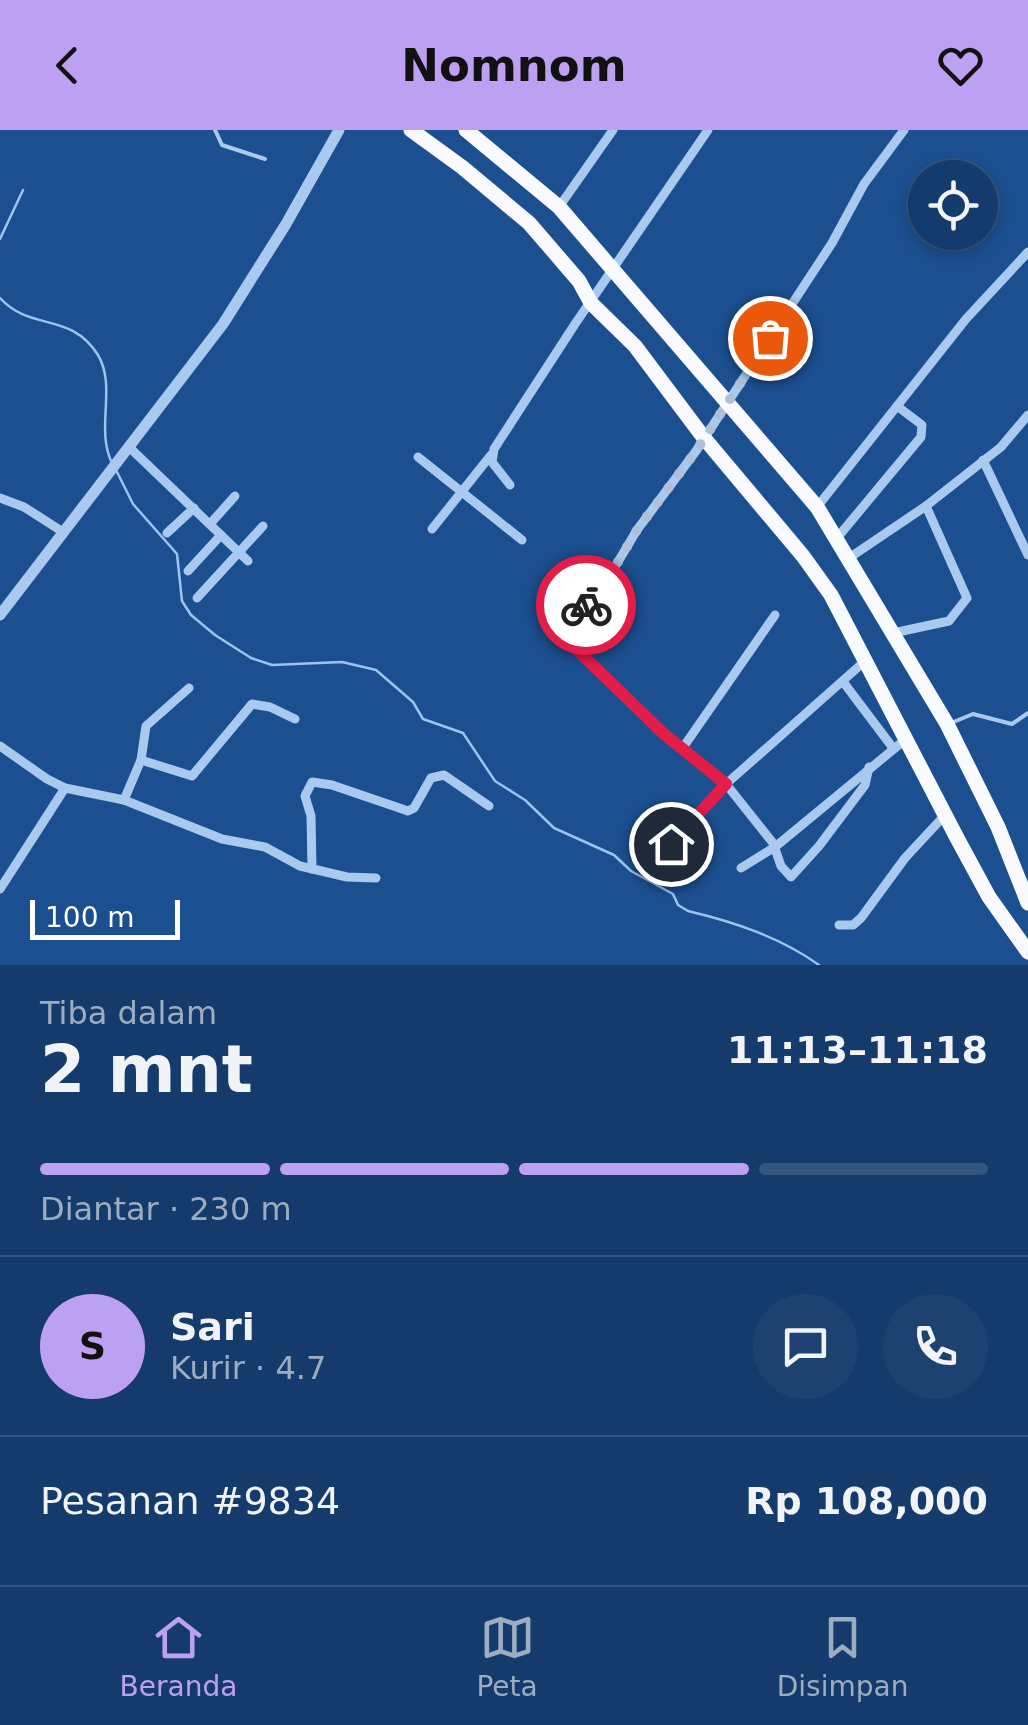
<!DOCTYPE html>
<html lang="id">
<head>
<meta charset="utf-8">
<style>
  :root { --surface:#143b6b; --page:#1d4271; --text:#f1f3f6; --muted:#9dadc1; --line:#33557e; --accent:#bca0f2 }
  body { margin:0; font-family:"DejaVu Sans",sans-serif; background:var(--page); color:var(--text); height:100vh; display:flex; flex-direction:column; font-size:38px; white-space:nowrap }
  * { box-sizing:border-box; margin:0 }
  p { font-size:32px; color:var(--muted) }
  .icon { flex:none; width:55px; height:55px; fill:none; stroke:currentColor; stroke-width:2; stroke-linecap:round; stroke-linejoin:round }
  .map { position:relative; height:835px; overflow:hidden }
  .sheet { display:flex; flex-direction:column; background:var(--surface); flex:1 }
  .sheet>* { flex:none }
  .controls { position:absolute; left:908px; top:30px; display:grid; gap:20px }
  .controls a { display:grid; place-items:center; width:90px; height:90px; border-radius:50%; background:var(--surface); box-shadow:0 5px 15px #0003,0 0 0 2px var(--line); font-size:50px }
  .scale { position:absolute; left:30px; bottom:25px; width:150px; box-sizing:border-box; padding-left:10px; border:5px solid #fff; border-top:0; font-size:28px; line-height:35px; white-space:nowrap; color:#fff; -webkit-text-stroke:8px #1b4f8f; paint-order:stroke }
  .pin { position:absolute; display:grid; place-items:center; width:85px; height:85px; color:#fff; margin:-42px; border:5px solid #fff; border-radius:50%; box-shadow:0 2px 10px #0007 }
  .courier { position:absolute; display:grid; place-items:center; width:100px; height:100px; margin:-50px; border:8px solid #e11d48; border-radius:50%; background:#fff; color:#222; box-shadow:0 2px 12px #0007 }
  .summary em { font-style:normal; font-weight:700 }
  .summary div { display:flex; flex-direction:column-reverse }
  .summary { display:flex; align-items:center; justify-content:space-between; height:170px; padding:0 40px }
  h1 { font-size:65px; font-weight:700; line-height:75px }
  .bar { display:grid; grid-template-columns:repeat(4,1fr); gap:15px 10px; align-content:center; height:120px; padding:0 40px }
  .bar i { height:12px; border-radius:8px; background:var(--line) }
  .bar .active { background:var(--accent) }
  .bar p { grid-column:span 4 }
  .line { display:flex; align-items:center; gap:25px; padding:0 40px; border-top:2px solid var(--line) }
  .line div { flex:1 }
  .round { display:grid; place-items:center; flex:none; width:105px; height:105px; border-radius:52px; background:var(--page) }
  header { display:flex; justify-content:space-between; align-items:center; height:130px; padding:0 40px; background:var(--accent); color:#111; font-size:45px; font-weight:700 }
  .dock { display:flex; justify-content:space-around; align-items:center; height:140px; border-top:2px solid var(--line); background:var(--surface); font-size:28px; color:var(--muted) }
  .dock a { display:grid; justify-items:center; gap:5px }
  .dock .active { color:var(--accent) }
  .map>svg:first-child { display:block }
</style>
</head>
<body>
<header><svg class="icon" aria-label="back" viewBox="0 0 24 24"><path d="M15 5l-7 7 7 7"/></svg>Nomnom<svg class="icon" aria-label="heart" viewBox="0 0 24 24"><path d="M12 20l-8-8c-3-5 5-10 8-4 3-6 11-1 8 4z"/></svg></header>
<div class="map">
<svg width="1028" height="835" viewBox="0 0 1028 835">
  <rect width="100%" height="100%" fill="#1b4f8f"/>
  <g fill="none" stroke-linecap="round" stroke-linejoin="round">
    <g stroke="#9cc4f0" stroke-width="2.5">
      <polyline points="0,109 23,60"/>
      <path d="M0 168C31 202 70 181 98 225 117 257 95 299 112 333"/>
      <path d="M116 340 133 374 177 424 182 471 191 485 215 505 251 528 272 535 342 532 376 540 413 572 423 589 463 603 495 651 525 670 554 698 614 725 631 741 673 764 678 775 688 781C734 792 780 807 819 835"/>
    </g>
    <g stroke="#a9c9ee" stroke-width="4">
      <polyline points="215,0 222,15 265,29"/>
      <polyline points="951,593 973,584 1012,594 1028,583"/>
    </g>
    <g stroke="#a9c9ee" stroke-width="9">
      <polyline points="559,77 613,0"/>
      <polyline points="130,318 248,431"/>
      <polyline points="418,327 522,410"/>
      <polyline points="983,330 1028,425"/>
      <polyline points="510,355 492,332 494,319 575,194 708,0"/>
      <polyline points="0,368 24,377 63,402"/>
      <polyline points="817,377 966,189 1028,122"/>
      <polyline points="210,394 235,366"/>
      <polyline points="432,399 491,325"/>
      <polyline points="167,403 194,378"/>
      <polyline points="837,408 921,307 922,295 897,276"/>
      <polyline points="849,428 926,376 1001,317 1028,285"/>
      <polyline points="188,441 221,405"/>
      <polyline points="197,468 263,396"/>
      <polyline points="893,503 949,491 967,468 926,376"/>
      <polyline points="844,553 893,618"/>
      <polyline points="0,616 47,649 65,658 124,670 222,709 265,717 300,736 347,747 376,748"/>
      <polyline points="682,619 775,485"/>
      <polyline points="141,630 192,646 252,574 270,577 295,589"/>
      <polyline points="869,637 865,655 819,716 791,747 781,736 773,713 726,654 664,604 576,519 564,500 566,491 600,462 637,400 696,321 832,113 864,54 904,0"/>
      <polyline points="124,670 141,630 146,596 189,558"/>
      <polyline points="671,714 726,654 865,531"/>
      <polyline points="741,738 775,717 906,609"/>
      <polyline points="312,739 311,686 305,666 312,652 332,655 408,681 414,678 431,648 444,645 489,676"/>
      <polyline points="0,759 65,658"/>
      <polyline points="839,795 853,795 861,788 905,728 945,685"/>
    </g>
    <polyline stroke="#a9c9ee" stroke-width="11" points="0,485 223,194 286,94 339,0"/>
    <g stroke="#f8faff" stroke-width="15">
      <polyline points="411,0 462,37 529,93 579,151 591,173 635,216 704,308 803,426 831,465 957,708 989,767 1028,822"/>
      <polyline points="466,0 559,77 817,377 947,594 998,697 1028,773"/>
    </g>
  </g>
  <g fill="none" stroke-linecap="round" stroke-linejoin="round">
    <polyline stroke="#afc1d8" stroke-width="10" stroke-dasharray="0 18" points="586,475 600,462 637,400 696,321 770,208"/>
    <polyline stroke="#e11d48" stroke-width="12" points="586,475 566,491 564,500 571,514 664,604 726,654 671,714"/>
  </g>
</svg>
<div class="controls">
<a><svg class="icon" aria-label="locate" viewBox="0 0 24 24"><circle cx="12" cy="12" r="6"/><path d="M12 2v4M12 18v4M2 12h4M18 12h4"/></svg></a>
</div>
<div class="scale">100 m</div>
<div class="pin" style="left:770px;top:208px;background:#ea580c"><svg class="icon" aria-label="bag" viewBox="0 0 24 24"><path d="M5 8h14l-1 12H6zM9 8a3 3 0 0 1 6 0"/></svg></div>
<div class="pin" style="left:671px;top:714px;background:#1f2937"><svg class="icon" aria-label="home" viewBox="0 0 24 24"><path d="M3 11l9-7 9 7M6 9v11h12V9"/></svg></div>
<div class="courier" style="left:586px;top:475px"><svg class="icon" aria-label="bike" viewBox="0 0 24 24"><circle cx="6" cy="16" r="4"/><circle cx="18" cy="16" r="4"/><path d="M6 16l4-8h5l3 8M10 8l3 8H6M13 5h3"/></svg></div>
</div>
<section class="sheet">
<div class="summary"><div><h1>2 mnt</h1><p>Tiba dalam</p></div><em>11:13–11:18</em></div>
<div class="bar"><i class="active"></i><i class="active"></i><i class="active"></i><i></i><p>Diantar · 230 m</p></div>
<div class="line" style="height:180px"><b class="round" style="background:var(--accent);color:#111">S</b><div><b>Sari</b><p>Kurir · 4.7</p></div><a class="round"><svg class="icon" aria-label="chat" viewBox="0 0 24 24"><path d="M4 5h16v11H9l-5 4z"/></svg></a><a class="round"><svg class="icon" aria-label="phone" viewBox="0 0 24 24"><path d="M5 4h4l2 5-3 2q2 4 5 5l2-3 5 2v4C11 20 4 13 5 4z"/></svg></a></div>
<div class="line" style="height:130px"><div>Pesanan #9834</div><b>Rp 108,000</b></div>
</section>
<nav class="dock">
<a class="active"><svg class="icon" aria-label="home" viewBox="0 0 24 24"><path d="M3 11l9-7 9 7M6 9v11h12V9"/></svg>Beranda</a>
<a><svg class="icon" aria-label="map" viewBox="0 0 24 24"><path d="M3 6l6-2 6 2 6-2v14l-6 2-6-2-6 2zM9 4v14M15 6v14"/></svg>Peta</a>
<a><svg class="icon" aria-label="saved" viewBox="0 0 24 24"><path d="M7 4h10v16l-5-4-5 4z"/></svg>Disimpan</a>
</nav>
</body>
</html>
